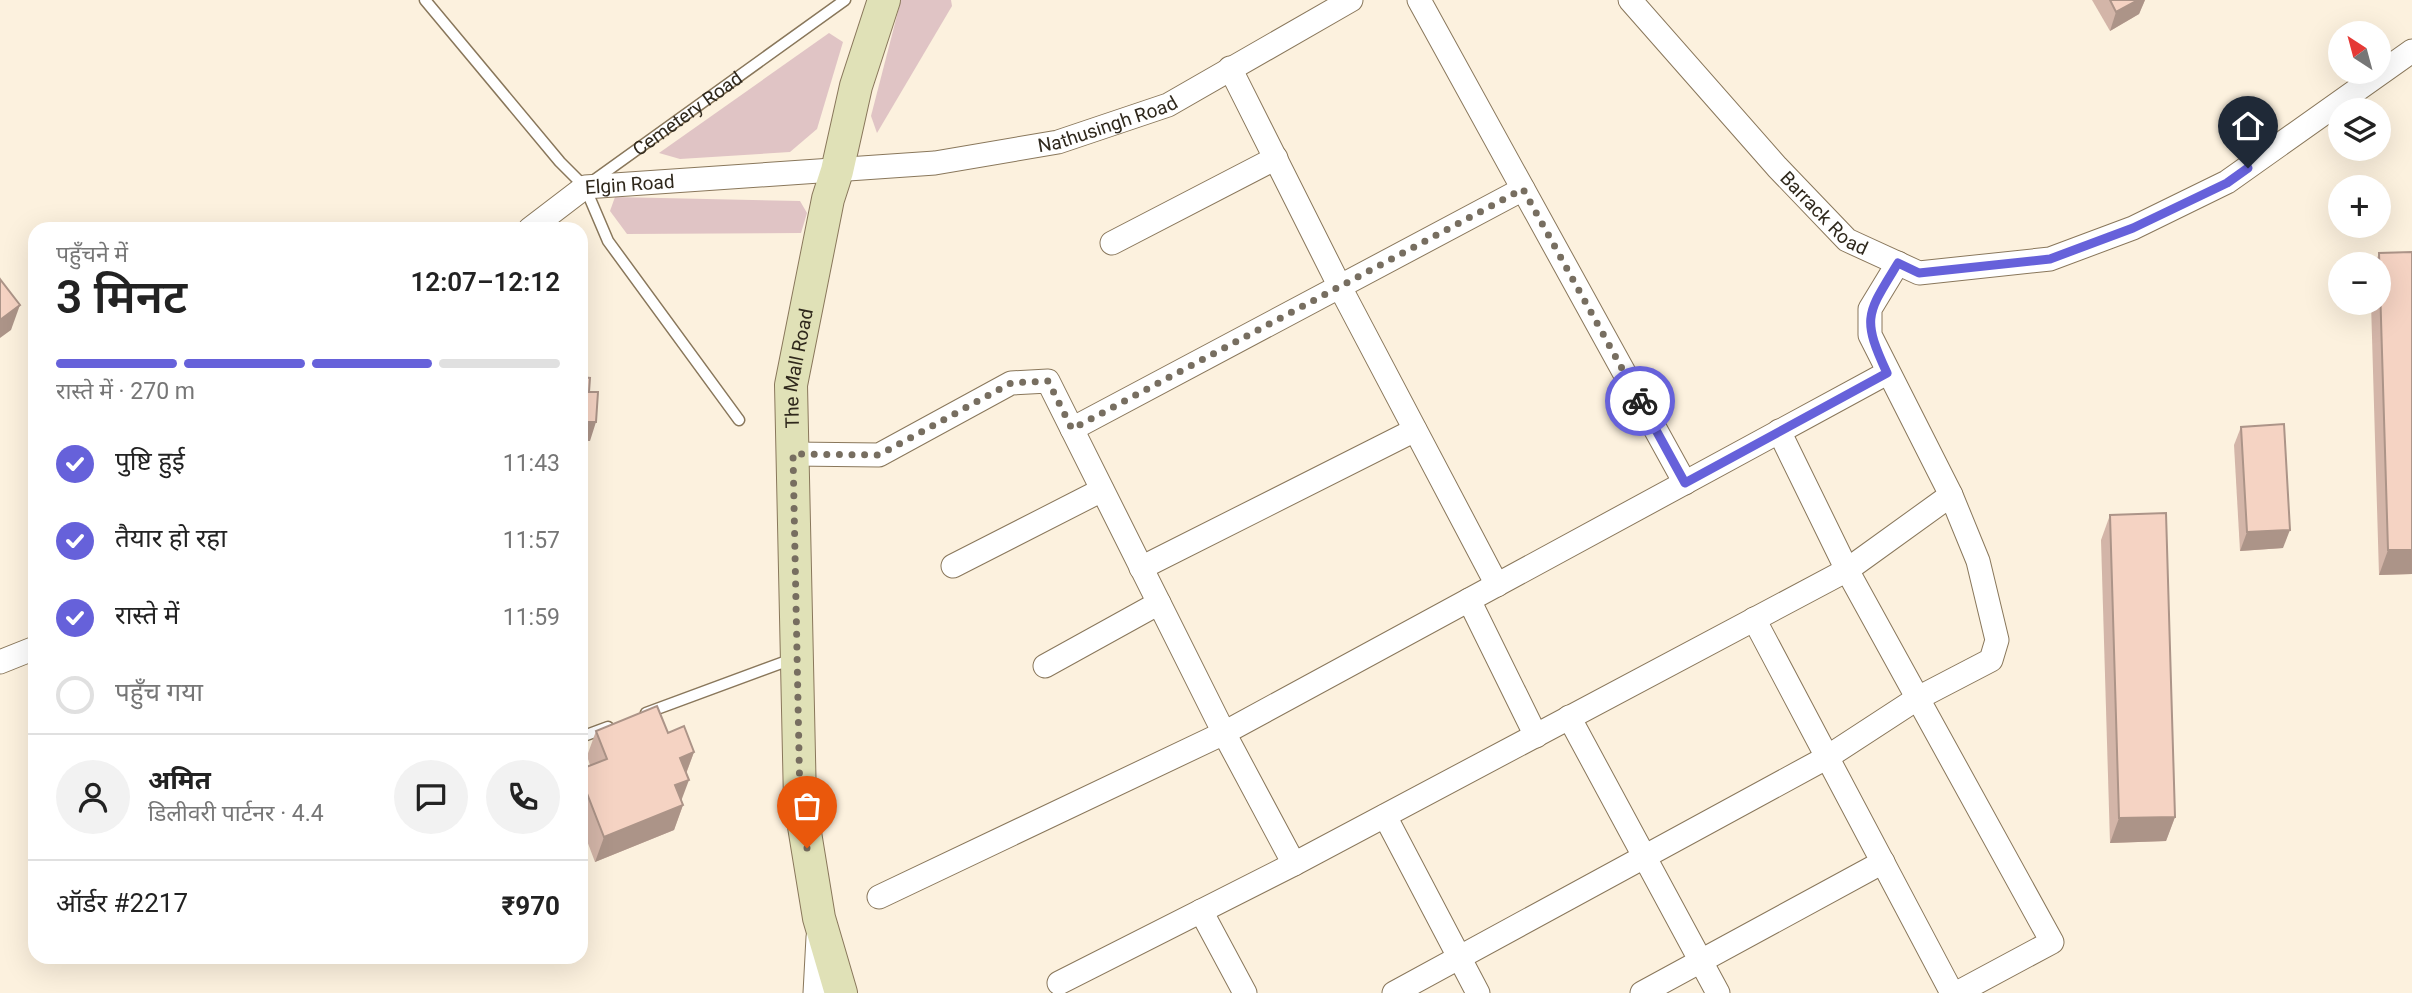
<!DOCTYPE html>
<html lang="hi">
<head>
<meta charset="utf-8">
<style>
  :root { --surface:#fff; --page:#f2f2f2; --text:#222; --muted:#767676; --line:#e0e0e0; --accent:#6661da }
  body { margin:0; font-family:Roboto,"Noto Sans Devanagari",sans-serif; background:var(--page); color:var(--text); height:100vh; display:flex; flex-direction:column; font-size:26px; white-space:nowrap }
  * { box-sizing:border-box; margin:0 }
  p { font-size:23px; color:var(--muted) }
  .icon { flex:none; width:38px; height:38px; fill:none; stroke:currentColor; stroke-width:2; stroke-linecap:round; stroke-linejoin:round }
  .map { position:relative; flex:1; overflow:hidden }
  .sheet { position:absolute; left:28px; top:222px; width:560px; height:742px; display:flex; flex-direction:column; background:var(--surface); border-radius:21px; box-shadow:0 7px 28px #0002 }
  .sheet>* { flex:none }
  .needle { width:46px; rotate:324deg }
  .buttons { position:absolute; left:2328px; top:21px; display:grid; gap:14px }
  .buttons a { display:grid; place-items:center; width:63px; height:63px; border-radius:50%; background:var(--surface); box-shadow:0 7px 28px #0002; font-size:35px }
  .pin { position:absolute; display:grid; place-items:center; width:60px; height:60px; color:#fff; margin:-72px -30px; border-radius:50% 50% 50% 0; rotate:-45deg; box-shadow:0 0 7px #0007 }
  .pin .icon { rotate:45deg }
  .courier { position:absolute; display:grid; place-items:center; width:70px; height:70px; margin:-35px; border:5px solid #6661da; border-radius:50%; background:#fff; color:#222; box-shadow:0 2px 9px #0007 }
  .summary em { font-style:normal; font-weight:600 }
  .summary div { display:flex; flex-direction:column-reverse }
  .summary { display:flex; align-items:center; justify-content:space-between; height:119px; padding:0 28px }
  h1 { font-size:46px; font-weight:600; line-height:52px }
  .bar { display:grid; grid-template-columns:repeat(4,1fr); gap:10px 7px; align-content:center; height:84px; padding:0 28px }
  .bar i { height:9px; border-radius:5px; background:var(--line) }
  .bar .selected { background:var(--accent) }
  .bar p { grid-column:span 4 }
  .line { display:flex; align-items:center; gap:18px; padding:0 28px; border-top:2px solid var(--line) }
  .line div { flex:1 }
  .round { display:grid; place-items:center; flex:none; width:74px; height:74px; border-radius:37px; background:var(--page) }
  ol { padding:0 28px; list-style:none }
  li { display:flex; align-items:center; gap:21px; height:77px }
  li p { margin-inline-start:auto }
  li .icon { padding:7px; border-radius:50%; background:var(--accent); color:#fff; stroke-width:4 }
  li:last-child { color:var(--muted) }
  li i { width:38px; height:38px; border:4px solid var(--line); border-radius:50% }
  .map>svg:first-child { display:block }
</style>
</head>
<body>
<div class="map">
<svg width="2412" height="993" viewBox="0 0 2412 993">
  <rect width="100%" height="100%" fill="#fcf1de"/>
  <g fill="#e0c4c5">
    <polygon points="901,0 951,0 952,6 877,133 871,116"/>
    <polygon points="829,33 843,42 817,129 790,152 680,159 659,153"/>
    <polygon points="615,197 800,201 807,213 801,233 627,234 610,211"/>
  </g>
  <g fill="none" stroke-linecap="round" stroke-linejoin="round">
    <g stroke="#89775b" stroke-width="13">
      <g id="lane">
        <polyline points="425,0 560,162 585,187 608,241 739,420"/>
        <path id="s1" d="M593 181 845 0"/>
        <polyline points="646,713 795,658"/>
        <polyline points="581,737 608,727"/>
      </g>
    </g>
    <g stroke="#89775b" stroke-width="25">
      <g id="street">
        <polyline points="1419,0 1685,483"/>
        <path id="s2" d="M1630 0 1777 167 1847 240 1919 273 2050 259 2133 228 2227 182 2412 51"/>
        <polyline points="1230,68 1341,289 1497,585"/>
        <path id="s3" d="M530 229 585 187 935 163 1058 142 1168 105 1351 0"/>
        <polyline points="1112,243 1276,158"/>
        <polyline points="1072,429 1523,189"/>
        <polyline points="1779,431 1847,570 2052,942 1957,993"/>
        <polyline points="793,454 879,455 1011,383 1048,381 1224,733 1294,864"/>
        <polyline points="953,566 1102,490"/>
        <polyline points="1141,568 1415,430"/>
        <polyline points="1469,600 1536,736"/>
        <polyline points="1754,619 1952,993"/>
        <polyline points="0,662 35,648"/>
        <polyline points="1045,666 1159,603"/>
        <polyline points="1569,717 1718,993"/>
        <polyline points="1385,816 1478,993"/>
        <polyline points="879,897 1224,733 1887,373"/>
        <polyline points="1201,911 1245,993"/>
        <polyline points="1059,983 1294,864 1847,570 1951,495"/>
        <polyline points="815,993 818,937"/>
        <polyline points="1394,993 1826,758 1918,698 1991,660 1997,640 1978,561 1951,495 1870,335 1870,309 1898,263"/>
        <polyline points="1642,993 1883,862"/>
      </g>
    </g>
    <g stroke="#89775b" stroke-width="34">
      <g id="secondary">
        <path id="s4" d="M841 993 819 918 800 802 791 385 828 199 837 171 856 86 884 0"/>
      </g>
    </g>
    <use href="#lane" stroke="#fff" stroke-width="10"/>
    <use href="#street" stroke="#fff" stroke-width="23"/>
    <use href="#secondary" stroke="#e0e1b7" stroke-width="32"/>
  </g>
  <g fill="#d3b5a8">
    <polygon points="2092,0 2145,0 2139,14 2110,31"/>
    <polygon points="2379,253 2412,574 2379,575 2371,303 2378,303 2378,264 2375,264"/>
    <polygon points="2241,427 2283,548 2240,551 2234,445"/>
    <polygon points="2110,515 2175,817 2166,841 2110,843 2101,540"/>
    <polygon points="596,731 668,733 694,752 686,774 681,801 683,805 674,830 595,862 581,825 581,769 590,765 587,756"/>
  </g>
  <g fill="#ac9488">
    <polygon points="2138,0 2145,0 2139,14 2110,31 2116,12"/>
    <polygon points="20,305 11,330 0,338 0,320"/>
    <polygon points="589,422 596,422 590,441 585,441 581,452 581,434"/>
    <polygon points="2290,530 2283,548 2240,551 2247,532"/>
    <polygon points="2388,550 2412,550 2412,574 2379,575"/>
    <polygon points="694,752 685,776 680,758"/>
    <polygon points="689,780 680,804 675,785"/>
    <polygon points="683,805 674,830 595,862 604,837"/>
    <polygon points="2175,817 2166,841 2110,843 2119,818"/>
  </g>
  <g fill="#f5d3c3" stroke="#ac9488" stroke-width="2">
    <polygon points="2110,0 2138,0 2116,12"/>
    <polygon points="2412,252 2412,550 2388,550 2379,253"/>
    <polygon points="0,279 20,305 0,320"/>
    <polygon points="581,377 590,378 589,392 598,392 596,422 589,422 588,434 581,434"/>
    <polygon points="2284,424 2290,530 2247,532 2241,427"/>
    <polygon points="2166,513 2175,817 2119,818 2110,515"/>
    <polygon points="657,706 668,733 684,726 694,752 680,758 689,780 675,785 683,805 604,837 581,778 581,769 607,759 596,731"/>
  </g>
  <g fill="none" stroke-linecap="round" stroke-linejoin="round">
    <polyline stroke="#776e60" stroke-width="7" stroke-dasharray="0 12.6" points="807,848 800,802 793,454 879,455 1011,383 1048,381 1072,429 1523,189 1640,401"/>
    <path stroke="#6661da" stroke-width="9" d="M1640 401 1685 483 1887 373C1861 317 1867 314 1898 263L1919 273 2050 259 2133 228 2227 183 2248 168"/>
  </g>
  <g text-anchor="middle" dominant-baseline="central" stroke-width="5" stroke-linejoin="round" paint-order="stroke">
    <g font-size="19" fill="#2f281c" stroke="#fff">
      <text stroke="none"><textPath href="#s1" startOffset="116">Cemetery Road</textPath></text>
      <text stroke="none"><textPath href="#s3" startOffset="597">Nathusingh Road</textPath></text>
      <text stroke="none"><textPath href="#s3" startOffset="114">Elgin Road</textPath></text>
      <text stroke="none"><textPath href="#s2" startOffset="289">Barrack Road</textPath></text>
      <text stroke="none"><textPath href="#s4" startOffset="630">The Mall Road</textPath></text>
    </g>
  </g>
</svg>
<div class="buttons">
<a><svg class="needle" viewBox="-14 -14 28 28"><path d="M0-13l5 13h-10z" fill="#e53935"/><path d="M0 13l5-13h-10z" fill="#767676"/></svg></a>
<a><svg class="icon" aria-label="layers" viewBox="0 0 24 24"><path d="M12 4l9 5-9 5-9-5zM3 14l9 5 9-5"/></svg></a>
<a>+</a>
<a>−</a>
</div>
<div class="pin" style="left:807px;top:848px;background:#ea580c"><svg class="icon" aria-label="bag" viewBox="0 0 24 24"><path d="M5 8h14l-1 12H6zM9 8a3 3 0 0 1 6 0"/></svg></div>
<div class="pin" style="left:2248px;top:168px;background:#1f2937"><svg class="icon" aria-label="home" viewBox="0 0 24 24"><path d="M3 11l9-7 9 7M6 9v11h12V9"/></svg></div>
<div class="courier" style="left:1640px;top:401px"><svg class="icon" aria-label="bike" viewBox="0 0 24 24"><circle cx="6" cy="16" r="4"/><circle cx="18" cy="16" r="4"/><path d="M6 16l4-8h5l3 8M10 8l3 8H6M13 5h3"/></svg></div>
<section class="sheet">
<div class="summary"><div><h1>3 मिनट</h1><p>पहुँचने में</p></div><em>12:07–12:12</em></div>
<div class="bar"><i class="selected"></i><i class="selected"></i><i class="selected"></i><i></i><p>रास्ते में · 270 m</p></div>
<ol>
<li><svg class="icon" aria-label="check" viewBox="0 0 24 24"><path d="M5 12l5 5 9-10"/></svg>पुष्टि हुई<p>11:43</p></li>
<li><svg class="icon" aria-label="check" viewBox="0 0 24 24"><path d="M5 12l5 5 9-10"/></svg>तैयार हो रहा<p>11:57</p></li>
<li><svg class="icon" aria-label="check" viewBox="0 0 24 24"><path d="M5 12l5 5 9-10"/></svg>रास्ते में<p>11:59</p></li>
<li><i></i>पहुँच गया</li>
</ol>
<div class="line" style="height:126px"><a class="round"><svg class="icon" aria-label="person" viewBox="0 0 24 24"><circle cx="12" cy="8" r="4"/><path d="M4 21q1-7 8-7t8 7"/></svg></a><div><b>अमित</b><p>डिलीवरी पार्टनर · 4.4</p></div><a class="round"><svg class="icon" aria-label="chat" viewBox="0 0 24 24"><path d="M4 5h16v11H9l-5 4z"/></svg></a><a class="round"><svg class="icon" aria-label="phone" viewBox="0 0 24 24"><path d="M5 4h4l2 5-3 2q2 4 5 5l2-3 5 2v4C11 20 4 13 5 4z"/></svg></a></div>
<div class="line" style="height:91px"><div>ऑर्डर #2217</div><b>₹970</b></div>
</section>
</div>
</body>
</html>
